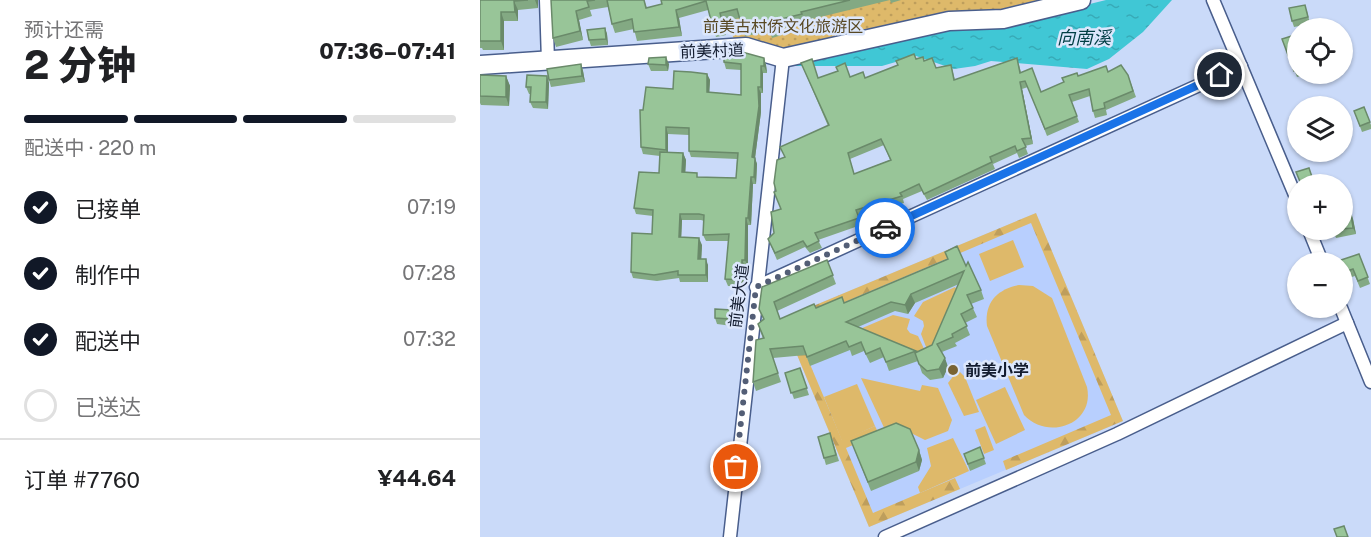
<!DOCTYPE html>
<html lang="zh">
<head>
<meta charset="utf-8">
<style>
  :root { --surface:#fff; --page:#f2f2f2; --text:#202124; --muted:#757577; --line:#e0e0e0; --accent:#111827 }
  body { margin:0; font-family:"Public Sans","Noto Sans SC",sans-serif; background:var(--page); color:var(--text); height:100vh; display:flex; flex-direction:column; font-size:22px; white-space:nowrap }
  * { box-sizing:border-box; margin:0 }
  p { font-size:20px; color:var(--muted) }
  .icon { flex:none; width:33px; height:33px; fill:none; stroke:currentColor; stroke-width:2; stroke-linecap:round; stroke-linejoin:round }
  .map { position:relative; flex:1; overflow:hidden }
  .side { display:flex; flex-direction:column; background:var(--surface); width:480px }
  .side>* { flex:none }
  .controls { position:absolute; left:807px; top:18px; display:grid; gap:12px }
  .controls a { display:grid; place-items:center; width:66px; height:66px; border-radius:50%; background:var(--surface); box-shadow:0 2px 4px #0004; font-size:30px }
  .pin { position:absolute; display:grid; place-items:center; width:51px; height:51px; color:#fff; margin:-26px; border:3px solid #fff; border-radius:50%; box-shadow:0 2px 6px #0007 }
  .courier { position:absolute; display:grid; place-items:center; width:60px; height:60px; margin:-30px; border:4px solid #1a73e8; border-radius:50%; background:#fff; color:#222; box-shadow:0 2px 8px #0007 }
  .head em { font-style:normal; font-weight:800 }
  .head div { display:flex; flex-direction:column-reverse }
  .head { display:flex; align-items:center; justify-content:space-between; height:102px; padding:0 24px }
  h1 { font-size:39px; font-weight:800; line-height:45px }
  .bar { display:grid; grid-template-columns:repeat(4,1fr); gap:9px 6px; align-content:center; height:72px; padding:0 24px }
  .bar i { height:8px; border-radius:4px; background:var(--line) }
  .bar .active { background:var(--accent) }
  .bar p { grid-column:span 4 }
  .line { display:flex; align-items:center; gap:15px; padding:0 24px; border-top:2px solid var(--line) }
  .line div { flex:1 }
  ol { padding:0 24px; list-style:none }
  li { display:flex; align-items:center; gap:18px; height:66px }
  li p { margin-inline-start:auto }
  li .icon { padding:6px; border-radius:50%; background:var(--accent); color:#fff; stroke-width:4 }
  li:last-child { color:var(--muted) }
  li i { width:33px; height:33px; border:3px solid var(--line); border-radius:50% }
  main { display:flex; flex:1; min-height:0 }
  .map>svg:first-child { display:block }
</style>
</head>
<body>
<main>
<section class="side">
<div class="head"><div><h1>2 分钟</h1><p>预计还需</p></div><em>07:36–07:41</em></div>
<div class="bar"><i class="active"></i><i class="active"></i><i class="active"></i><i></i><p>配送中 · 220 m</p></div>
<ol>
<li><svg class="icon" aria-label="check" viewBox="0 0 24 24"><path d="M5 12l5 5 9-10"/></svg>已接单<p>07:19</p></li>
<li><svg class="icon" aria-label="check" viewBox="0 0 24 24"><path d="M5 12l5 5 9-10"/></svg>制作中<p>07:28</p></li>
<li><svg class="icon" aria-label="check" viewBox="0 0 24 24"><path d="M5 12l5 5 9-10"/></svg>配送中<p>07:32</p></li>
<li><i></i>已送达</li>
</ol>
<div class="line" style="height:78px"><div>订单 #7760</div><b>¥44.64</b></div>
</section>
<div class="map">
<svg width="891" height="537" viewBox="0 0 891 537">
  <defs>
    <pattern id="forest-firs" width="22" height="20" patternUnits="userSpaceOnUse" patternTransform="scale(1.5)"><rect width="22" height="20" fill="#deb96a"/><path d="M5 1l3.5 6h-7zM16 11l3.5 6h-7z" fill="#be9e5c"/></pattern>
    <pattern id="park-dots" width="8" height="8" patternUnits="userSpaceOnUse" patternTransform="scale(1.5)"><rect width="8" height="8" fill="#deb96a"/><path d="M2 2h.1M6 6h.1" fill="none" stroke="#be9e5c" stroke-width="1.8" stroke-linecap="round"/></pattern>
    <pattern id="water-ripples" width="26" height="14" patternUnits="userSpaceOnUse" patternTransform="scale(1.5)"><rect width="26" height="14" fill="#40c7d5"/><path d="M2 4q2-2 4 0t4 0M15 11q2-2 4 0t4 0" fill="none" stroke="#37aab7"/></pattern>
  </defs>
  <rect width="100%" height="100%" fill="#cadaf9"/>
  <polygon fill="#b8cffe" points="556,213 643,421 389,527 302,319"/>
  <g fill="#deb96a">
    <polygon points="533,240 544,267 510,281 499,254"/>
    <path d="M539 285 553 286 572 298 607 387C615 424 568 441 544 415L507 326C504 303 517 289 539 285Z"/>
    <polygon points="475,287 477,290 454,349 448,352 441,334 444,326 443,321 434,316 443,302"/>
    <polygon points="413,315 430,319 427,329 430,333 438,336 446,353 440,355 380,329"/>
    <polygon points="478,370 485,377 499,412 484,416 468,383"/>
    <polygon points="381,378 440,391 442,385 458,388 472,420 468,431 445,440 423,429 407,434"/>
    <polygon points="377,384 395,426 362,441 344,397"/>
    <polygon points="525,387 545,430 516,444 496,400"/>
    <polygon points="505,426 514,450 504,454 495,430"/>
    <polygon points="473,438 489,471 440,493 438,487 451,466 447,448"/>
  </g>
  <polygon fill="url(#forest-firs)" points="556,213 643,421 526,470 523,461 631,415 551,223 313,324 362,440 395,426 399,434 366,448 393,513 475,478 480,489 389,527 302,319"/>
  <polygon fill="url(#park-dots)" points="243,0 582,0 303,54 254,40"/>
  <polygon fill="url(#water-ripples)" points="626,0 692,0 663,32 629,59 607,69 511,61 495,66 474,69 436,56 402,66 315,66 314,63 476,24 529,24"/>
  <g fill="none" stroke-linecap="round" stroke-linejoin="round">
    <g stroke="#495e8c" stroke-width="15">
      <g id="street">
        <polyline points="66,0 68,61"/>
        <polyline points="733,0 818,202"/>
        <polyline points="829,230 842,262"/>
        <polyline points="276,287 761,66"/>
        <polyline points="861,308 891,382"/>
        <polyline points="250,537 303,58"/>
        <polyline points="405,537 637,434 867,323"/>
      </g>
    </g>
    <g stroke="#495e8c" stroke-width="21">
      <polyline id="secondary" points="0,65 266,47 303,58 469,21 523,19 601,0"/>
    </g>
    <use href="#street" stroke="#fff" stroke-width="12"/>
    <use href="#secondary" stroke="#fff" stroke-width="18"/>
  </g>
  <g fill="#83a983" fill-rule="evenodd">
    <polygon points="0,0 58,0 58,8 38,10 38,21 24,21 24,50 3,50 2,48 0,48"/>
    <polygon points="71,0 164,0 167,8 182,4 181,0 410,0 324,21 325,23 300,29 302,35 292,38 290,32 265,36 260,18 243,22 246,35 236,37 228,10 199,18 202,36 157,41 154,29 135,33 132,24 128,7 110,10 112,16 99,20 103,40 76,47 73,38"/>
    <polygon points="410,0 421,0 411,3"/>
    <polygon points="827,11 830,24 814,27 812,21"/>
    <polygon points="125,28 127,34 128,45 111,46 109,40"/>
    <polygon points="818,34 818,74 827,74 817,77 802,39"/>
    <path d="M284 58 286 65 287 73H283V93H281V112L275 158 277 164 276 184H273L271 225H268V267H265L263 287 248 286 245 279 249 241H226L223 235 224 221 221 220H202L201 237 222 245 221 259 228 265V282H200L199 278 177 281 153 278 151 272 172 234 173 216 156 214 154 208 179 173 180 156 163 154 161 147 163 110 227 74 230 80 229 92 261 95V70L246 69 244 62ZM188 134 209 135V151L211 157 257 159 256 178 218 177 205 172 206 160 203 153 188 152Z"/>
    <path d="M436 59 444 61 456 68 471 65 475 80 539 65 541 72 561 92 598 76 628 72 648 75 656 97 626 110 627 115 615 118 613 111 610 96 592 102 599 122 567 136 548 87 542 89 553 144 545 146 548 154 539 158 537 153 513 164 515 169 447 200 442 191 423 199 424 203 378 217 381 225 338 240 342 248 330 253 325 247 297 260 288 239 294 233 301 209 296 191 348 126 321 63 338 78 370 77 385 78ZM404 145 410 160 374 174 370 159Z"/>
    <polygon points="101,64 103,71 105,82 71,87 69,80"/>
    <polygon points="168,64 189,64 188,71 171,71"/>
    <polygon points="0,75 26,76 30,86 29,106 1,105 0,103"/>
    <polygon points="67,76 69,83 68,109 53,108 50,102 51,94 49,94 46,87"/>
    <polygon points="884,107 891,125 891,129 882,132 874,111"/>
    <polygon points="829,168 835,184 821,184"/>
    <polygon points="873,219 876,234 856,238 853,230"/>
    <polygon points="879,254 890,284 880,288 875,276 862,280 862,262"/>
    <path d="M347 260 356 284 297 311 300 319 336 308 364 303 486 266 501 290 504 299 491 304 497 317 485 323 490 335 475 343 477 346 462 352 468 367 463 378 450 380 442 373 438 361 409 371 404 357 390 363 384 351 372 356 370 350 330 366 326 355 293 358 301 382 276 391 273 382 283 339 278 324 283 319 279 309ZM479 284 452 345 436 353V351L378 327 415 311 428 314 435 303Z"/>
    <polygon points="253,316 252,326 237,324 235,318"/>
    <polygon points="320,368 329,395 314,399 305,373"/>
    <polygon points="350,433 359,461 346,465 344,458"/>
    <polygon points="500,447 506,464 490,471 484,454"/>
    <polygon points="439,450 442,460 439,471 391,491 375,451"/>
  </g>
  <g fill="#6a8a6a">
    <polygon points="55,0 58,0 58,8"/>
    <polygon points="34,1 38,10 38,21 35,12"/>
    <polygon points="196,10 199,18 202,36 199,27"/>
    <polygon points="96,11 99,20 103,40 100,31"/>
    <polygon points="21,12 24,21 24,50 21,41"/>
    <polygon points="125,28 127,34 128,45 126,39"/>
    <polygon points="186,57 189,64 188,71 186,65"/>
    <polygon points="284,58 286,65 287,73 284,66"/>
    <polygon points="101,64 103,71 105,82 102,76"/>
    <polygon points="281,66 283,73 283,93 281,87"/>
    <polygon points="227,74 230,80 229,99 227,92"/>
    <polygon points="26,76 30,86 29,106 26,97"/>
    <polygon points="67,76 69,83 68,109 66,102"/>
    <polygon points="540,82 542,89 553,144 551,138"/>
    <polygon points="278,87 281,93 281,112 275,158 277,164 276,184 274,177 272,157"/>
    <polygon points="186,127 188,134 188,157 186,150"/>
    <polygon points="203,153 206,160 205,179 202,172"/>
    <polygon points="271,177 273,184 271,225 268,218"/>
    <polygon points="871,213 873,219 876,234 873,228"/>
    <polygon points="200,214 202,220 201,244 199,237"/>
    <polygon points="266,218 268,225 268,267 265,260"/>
    <polygon points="219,238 222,245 221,265 218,259"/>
    <polygon points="226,259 228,265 228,282 226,275"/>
    <polygon points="262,260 265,267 263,287 261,280"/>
    <polygon points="431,294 435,303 428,314 425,305"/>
    <polygon points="251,310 253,316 252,326 250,319"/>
    <polygon points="465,358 468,367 463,378 459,369"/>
    <polygon points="439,450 442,460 439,471 436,462"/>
  </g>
  <g fill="#98c598" stroke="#6a8a6a" stroke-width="1.5" fill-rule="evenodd">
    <polygon points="0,0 48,0 34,1 35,12 21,12 21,41 0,41"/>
    <polygon points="71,0 115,0 107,1 109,7 96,11 100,31 73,38"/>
    <polygon points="127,0 164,0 166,8 182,4 181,0 370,0 321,12 322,14 297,20 299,26 288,29 287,23 262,27 257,9 240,13 243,26 233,28 226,1 196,10 199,27 154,32 152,19 132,24"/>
    <polygon points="825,5 828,17 812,21 809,8"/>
    <polygon points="125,28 126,39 109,40 107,30"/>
    <polygon points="818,34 818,69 814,71 802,39"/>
    <polygon points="262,52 284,58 284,66 281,66 281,87 278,87 279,106 272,157 275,158 274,177 271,177 268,218 266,218 265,260 262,260 261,280 245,279 249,234 223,235 224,215 219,214 200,214 199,237 219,238 218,259 226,259 226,275 198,275 198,271 174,275 151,272 152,233 172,234 173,210 154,208 159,172 179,173 180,152 203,153 202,172 217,173 217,177 256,178 258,153 209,151 209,128 186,127 186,150 161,147 160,110 163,110 166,87 193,89 194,71 211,72 227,74 227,92 261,95 261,64 244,62 244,53"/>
    <path d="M434 54 436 59 443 57 444 61 452 58 456 68 471 65 474 80 537 58 540 73 552 68 561 92 584 82 582 78 597 73 598 76 626 66 628 72 641 65 648 75 653 91 624 103 625 108 613 111 609 89 589 95 597 116 565 129 545 81 540 82 551 138 542 139 546 147 537 151 535 146 510 157 512 162 444 194 439 184 420 193 422 196 376 210 379 218 335 233 339 241 327 247 323 241 295 253 288 239 294 233 291 212 301 209 294 192 296 191 294 183 297 160 305 157 300 147 349 125 321 63 332 59 338 78 358 71 356 67 365 63 370 77 383 72 385 78 418 65 416 61ZM401 139 411 160 374 174 368 153Z"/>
    <polygon points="186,57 186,65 168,64 169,58"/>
    <polygon points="101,64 102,76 69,80 67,69"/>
    <polygon points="0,75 26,76 26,97 0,96"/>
    <polygon points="47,75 67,76 66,102 50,102 51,87 46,87"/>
    <polygon points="884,107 890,122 880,126 874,111"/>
    <polygon points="829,168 833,180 821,184 816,172"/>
    <polygon points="871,213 873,228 862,229 862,214"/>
    <polygon points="477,246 486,266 488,262 501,290 487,295 493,308 481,314 487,326 472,334 473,337 457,344 465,358 459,369 447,371 439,364 435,353 452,345 484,271 431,294 425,305 411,302 366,322 436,351 406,362 400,348 386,354 381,342 369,347 366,341 327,357 323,346 290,349 298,373 273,382 276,340 284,338 278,324 284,319 279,309 282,287 347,260 353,275 294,302 300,319 334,304 336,308 362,297 364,303 468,259 465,252"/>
    <polygon points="879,254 888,277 878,281 873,269 862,273 862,262 855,262"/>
    <polygon points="235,309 251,310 250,319 235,318"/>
    <polygon points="320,368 327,388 311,393 305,373"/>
    <polygon points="416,423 430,429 439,450 436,462 388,482 371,441"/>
    <polygon points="350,433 356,455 344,458 338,437"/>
    <polygon points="500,447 504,458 488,464 484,454"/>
    <polygon points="864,526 868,537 857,537 854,529"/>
  </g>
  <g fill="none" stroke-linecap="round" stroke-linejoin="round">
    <polyline stroke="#535e76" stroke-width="6" stroke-dasharray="0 10.8" points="256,467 276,287 405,228"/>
    <polyline stroke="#1a73e8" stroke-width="8" points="405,228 740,75"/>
  </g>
  <circle fill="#796333" stroke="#dce7fc" stroke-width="2" cx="473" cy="370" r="6"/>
  <g text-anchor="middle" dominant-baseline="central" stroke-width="5" stroke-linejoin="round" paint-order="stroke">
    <g font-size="16" fill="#584823" stroke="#dce7fc">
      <text x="303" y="26">前美古村侨文化旅游区</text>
    </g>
    <g font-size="16" fill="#131c2f" stroke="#dce7fc">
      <text transform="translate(232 51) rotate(-2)">前美村道</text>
      <text transform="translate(259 296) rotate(-83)">前美大道</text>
    </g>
    <g font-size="16" font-weight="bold" fill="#131c2f" stroke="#dce7fc" text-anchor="start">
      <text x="485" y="370">前美小学</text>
    </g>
    <g font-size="18" font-style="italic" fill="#003e44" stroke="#dce7fc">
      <text x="604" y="37">向南溪</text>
    </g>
  </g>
</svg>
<div class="controls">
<a><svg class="icon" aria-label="locate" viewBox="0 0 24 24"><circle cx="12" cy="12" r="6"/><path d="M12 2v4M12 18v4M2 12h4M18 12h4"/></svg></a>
<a><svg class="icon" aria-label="layers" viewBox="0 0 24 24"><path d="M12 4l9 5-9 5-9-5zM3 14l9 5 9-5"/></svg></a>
<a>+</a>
<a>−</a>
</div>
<div class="pin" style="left:256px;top:467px;background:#ea580c"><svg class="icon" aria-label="bag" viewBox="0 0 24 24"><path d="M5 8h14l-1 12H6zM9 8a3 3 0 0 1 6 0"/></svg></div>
<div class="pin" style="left:740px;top:75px;background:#1f2937"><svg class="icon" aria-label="home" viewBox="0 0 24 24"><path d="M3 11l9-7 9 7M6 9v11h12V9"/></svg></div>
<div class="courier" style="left:405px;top:228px"><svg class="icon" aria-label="car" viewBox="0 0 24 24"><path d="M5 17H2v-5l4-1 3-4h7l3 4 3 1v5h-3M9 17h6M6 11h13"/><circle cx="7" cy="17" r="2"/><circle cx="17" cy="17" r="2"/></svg></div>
</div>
</main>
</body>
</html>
